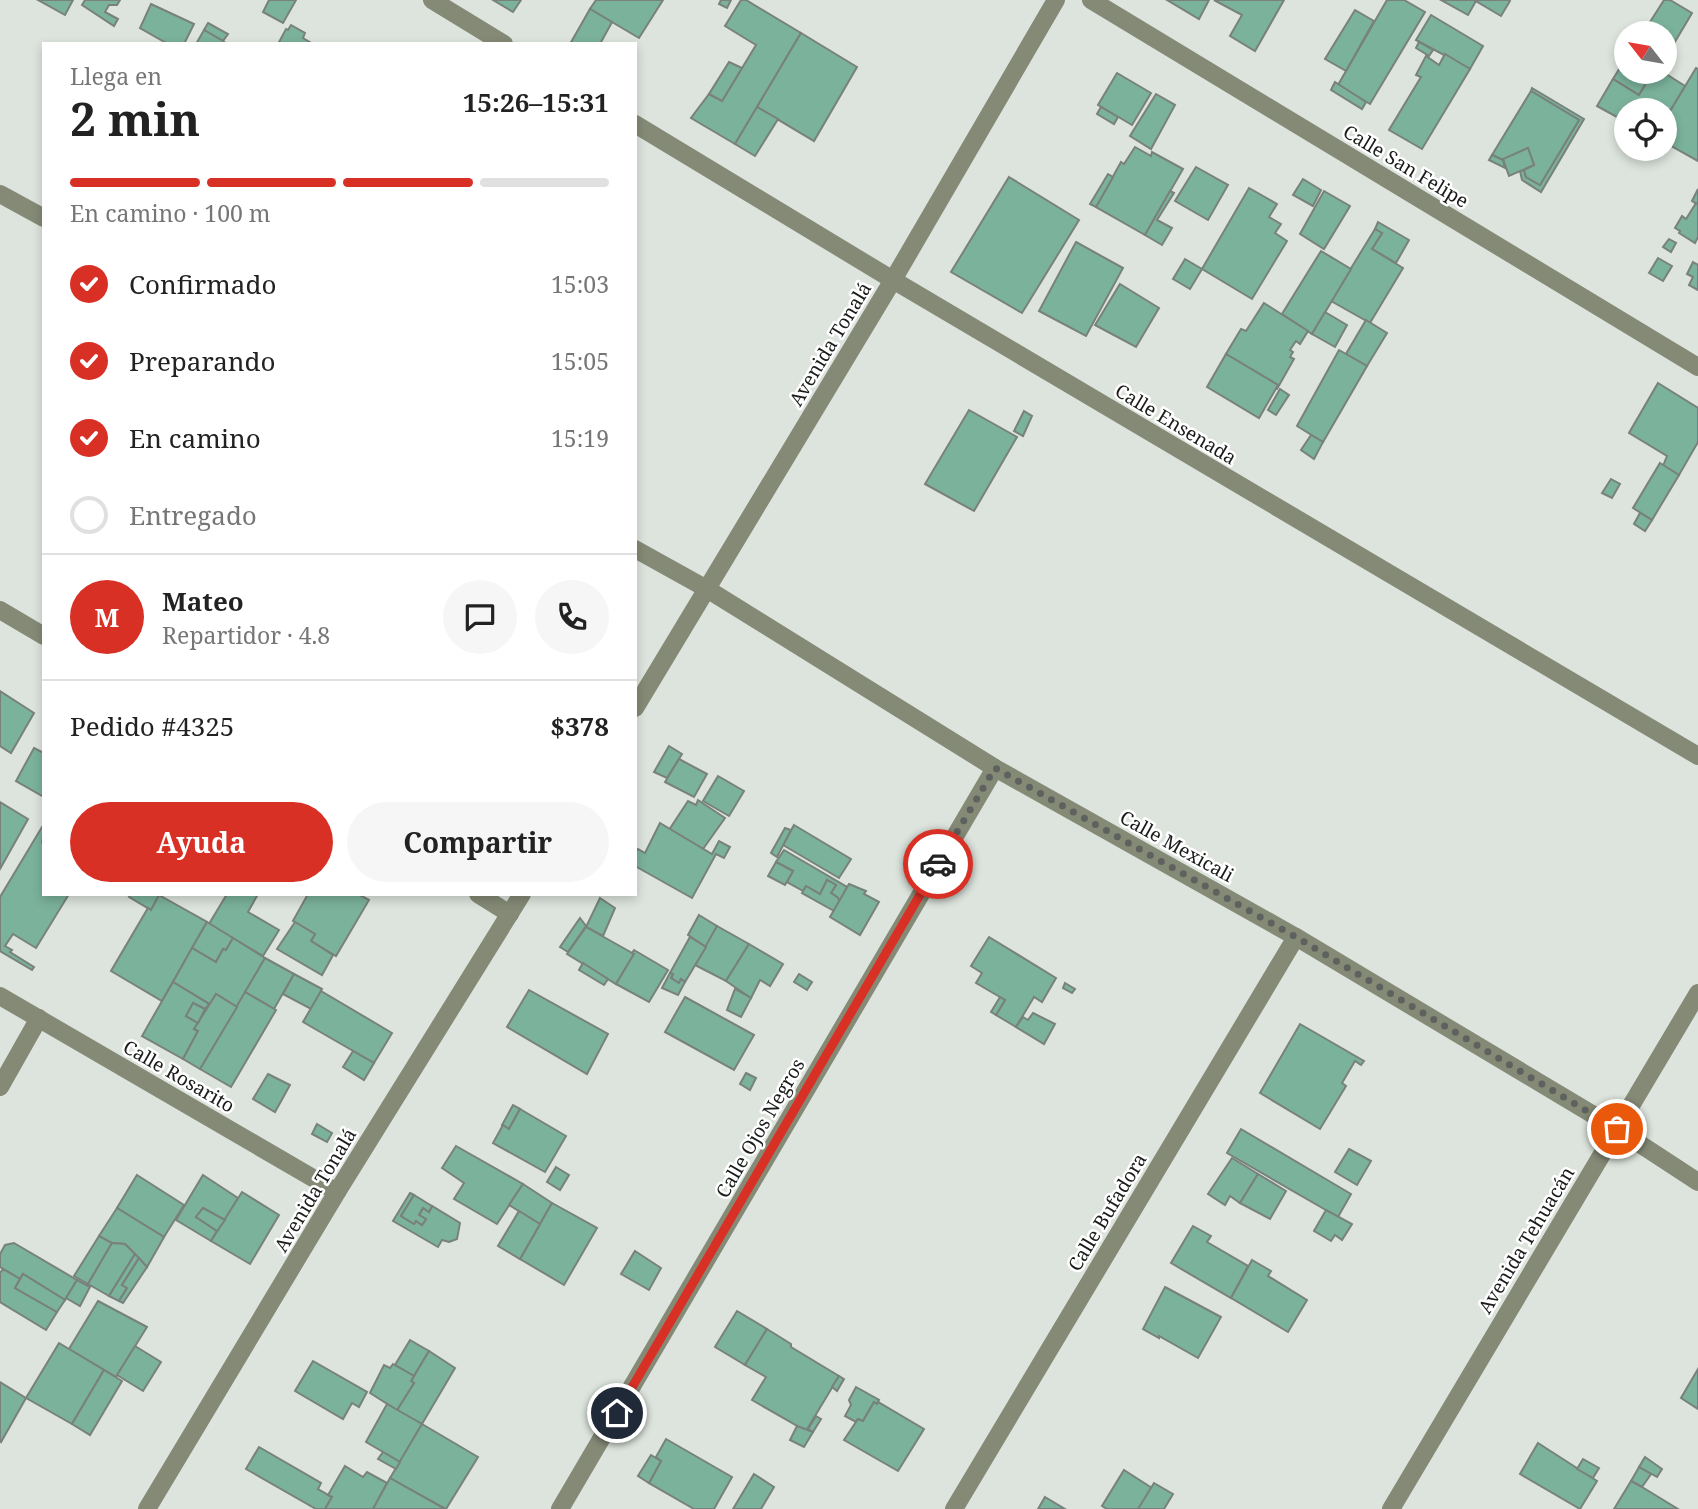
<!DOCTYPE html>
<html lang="es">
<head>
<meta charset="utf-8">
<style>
  :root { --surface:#fff; --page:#f6f6f6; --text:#222; --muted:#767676; --line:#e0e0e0; --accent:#d93025 }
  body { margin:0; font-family:"Noto Serif",serif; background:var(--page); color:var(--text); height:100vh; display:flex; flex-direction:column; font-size:26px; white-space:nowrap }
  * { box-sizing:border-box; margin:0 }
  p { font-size:23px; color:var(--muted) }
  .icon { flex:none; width:38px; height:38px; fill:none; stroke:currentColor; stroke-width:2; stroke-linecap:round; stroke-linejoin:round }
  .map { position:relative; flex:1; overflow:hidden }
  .details { position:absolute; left:42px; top:42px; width:595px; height:854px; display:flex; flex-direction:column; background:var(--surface); border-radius:0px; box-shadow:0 4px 10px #0003 }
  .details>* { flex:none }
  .needle { width:46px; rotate:301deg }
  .tools { position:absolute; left:1614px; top:21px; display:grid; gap:14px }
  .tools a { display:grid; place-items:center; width:63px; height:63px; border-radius:50%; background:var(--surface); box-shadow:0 4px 10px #0003; font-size:35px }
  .pin { position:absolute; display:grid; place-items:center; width:60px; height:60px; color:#fff; margin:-30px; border:4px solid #fff; border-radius:50%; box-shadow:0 2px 7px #0007 }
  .courier { position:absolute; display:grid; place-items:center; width:70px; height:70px; margin:-35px; border:5px solid #d93025; border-radius:50%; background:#fff; color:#222; box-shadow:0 2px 9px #0007 }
  .overview em { font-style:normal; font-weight:700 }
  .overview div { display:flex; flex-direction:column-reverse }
  .overview { display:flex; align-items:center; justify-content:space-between; height:119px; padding:0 28px }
  h1 { font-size:46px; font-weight:700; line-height:52px }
  .bar { display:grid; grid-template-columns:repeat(4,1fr); gap:10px 7px; align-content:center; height:84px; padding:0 28px }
  .bar i { height:9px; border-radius:5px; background:var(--line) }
  .bar .active { background:var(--accent) }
  .bar p { grid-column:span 4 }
  .line { display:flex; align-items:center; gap:18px; padding:0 28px; border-top:2px solid var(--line) }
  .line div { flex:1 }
  .round { display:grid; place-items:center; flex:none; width:74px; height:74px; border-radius:37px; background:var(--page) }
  ol { padding:0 28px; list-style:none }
  li { display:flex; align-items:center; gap:21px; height:77px }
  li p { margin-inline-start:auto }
  li .icon { padding:7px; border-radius:50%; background:var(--accent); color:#fff; stroke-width:4 }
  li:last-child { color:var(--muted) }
  li i { width:38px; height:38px; border:4px solid var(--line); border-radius:50% }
  .button { display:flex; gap:14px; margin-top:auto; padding:14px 28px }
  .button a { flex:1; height:80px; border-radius:42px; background:var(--accent); color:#fff; font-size:28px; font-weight:700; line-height:80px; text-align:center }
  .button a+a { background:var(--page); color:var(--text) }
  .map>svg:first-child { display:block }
</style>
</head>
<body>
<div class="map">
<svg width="1698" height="1509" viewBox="0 0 1698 1509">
  <rect width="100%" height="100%" fill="#dde4dd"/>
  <g fill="#7bb29c" stroke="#78817d" stroke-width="2">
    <polygon points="38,0 73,0 65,15"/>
    <polygon points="85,0 120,0 117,5 109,5 105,12 118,19 114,26 82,5"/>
    <polygon points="269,0 296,0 283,23 263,12"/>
    <polygon points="493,0 521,0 513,12"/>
    <polygon points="596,0 663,0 639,38 590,9"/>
    <polygon points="721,0 731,0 727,8 719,4"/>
    <polygon points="741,0 746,0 801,33 735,144 691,118 709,94 722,101 756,45 725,26"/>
    <polygon points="1167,0 1209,0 1199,19"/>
    <polygon points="1214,0 1284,0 1255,51 1230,36 1242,15"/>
    <polygon points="1387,0 1404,0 1425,12 1370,104 1338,85"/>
    <polygon points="1441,0 1474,0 1476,1 1468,15"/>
    <polygon points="1474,0 1509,0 1510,1 1501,16"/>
    <polygon points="1664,0 1670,0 1692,13 1666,57 1664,56 1664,33 1643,33"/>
    <polygon points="151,4 194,24 184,44 168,44 140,28"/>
    <polygon points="590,9 612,22 600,44 570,44"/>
    <polygon points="1355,10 1374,21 1346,71 1325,59"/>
    <polygon points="1431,15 1483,46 1470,69 1416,40"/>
    <polygon points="208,23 228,34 223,41 204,30"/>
    <polygon points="291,25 305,33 303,38 313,44 278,44 286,29 288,30"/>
    <polygon points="204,30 223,41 227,44 196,44"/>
    <polygon points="801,33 857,67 814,141 757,107"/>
    <polygon points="1419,42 1433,50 1429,56 1416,48"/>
    <polygon points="1445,54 1470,69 1422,149 1389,130 1421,77 1416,75 1426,56 1439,65"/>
    <polygon points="1626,58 1626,72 1653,72 1639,95 1613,79"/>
    <polygon points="1664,60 1671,64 1665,73 1663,72"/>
    <polygon points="729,62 742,68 722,101 709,94"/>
    <polygon points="1696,68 1698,69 1698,161 1664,142 1664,121"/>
    <polygon points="1653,72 1663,72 1685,86 1664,121 1664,110 1626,110 1626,122 1597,106 1613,79 1639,95"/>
    <polygon points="1117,73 1151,93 1132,125 1098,105"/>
    <polygon points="1335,82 1366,102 1362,109 1331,90"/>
    <polygon points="1532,88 1584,119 1541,192 1522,180 1520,171 1524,170 1526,177 1540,185 1579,120 1531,91"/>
    <polygon points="1531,91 1579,120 1540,185 1526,177 1524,170 1534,165 1528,148 1503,160 1492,155"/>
    <polygon points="1156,94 1175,105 1151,149 1130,136"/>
    <polygon points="757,107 778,119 755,156 735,144"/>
    <polygon points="1101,107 1118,117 1114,124 1097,114"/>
    <polygon points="1135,147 1151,156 1152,152 1183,169 1145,235 1096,207 1121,162 1124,164"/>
    <polygon points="1528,148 1534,165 1509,176 1503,159"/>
    <polygon points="1492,155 1503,160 1505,168 1489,160"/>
    <polygon points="1196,167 1228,185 1208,220 1175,201"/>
    <polygon points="1108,174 1113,177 1096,207 1090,204"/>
    <polygon points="1009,177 1079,220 1022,313 951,272"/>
    <polygon points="1303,179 1321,190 1313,206 1293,195"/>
    <polygon points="1249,188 1277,204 1269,217 1281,224 1275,233 1287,241 1252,299 1202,269"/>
    <polygon points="1698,189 1698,205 1692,201"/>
    <polygon points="1170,191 1174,193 1157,220 1172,228 1162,245 1145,235"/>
    <polygon points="1324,191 1350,206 1324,249 1300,234"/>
    <polygon points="1696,203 1698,205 1698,237 1695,243 1679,233 1680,231 1675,228 1682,216 1686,219"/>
    <polygon points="1378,222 1409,240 1396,263 1372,249 1382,233 1375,229"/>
    <polygon points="1375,229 1382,233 1372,249 1403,268 1370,323 1331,301"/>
    <polygon points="1669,239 1676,243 1671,252 1663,247"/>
    <polygon points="1076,242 1123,268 1086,336 1039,311"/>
    <polygon points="1321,251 1351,269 1312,334 1282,314"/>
    <polygon points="1658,258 1672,266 1663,281 1649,273"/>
    <polygon points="1185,259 1202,269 1190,289 1173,279"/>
    <polygon points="1693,262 1698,265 1698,290 1689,285 1693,277 1687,274"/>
    <polygon points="1120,284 1159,308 1136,347 1095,325"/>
    <polygon points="1264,303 1308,331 1300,344 1296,341 1290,350 1293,352 1290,357 1294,359 1277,389 1275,388 1278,385 1226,354 1241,329 1246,331"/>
    <polygon points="1325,312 1347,325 1335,347 1312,334"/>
    <polygon points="1366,320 1387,333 1367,366 1346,354"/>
    <polygon points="1339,350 1367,366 1323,442 1297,426"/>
    <polygon points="1226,354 1278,385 1259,418 1207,387"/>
    <polygon points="1658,383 1698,408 1698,442 1679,475 1663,466 1667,456 1629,433"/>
    <polygon points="1280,389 1289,395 1276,415 1268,410"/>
    <polygon points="969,410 1017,437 974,511 925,484"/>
    <polygon points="1024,411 1032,416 1023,436 1014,431"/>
    <polygon points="1311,435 1323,442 1314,459 1301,450"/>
    <polygon points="1660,463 1679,475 1652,520 1633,508"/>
    <polygon points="1611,479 1620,484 1612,498 1602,493"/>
    <polygon points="1640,513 1652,520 1645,531 1634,524"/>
    <polygon points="0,691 34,713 11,753 0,746"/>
    <polygon points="669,746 682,754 667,778 654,772"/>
    <polygon points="34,748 44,753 44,797 16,781"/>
    <polygon points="679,759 707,774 694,797 665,782"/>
    <polygon points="718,776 744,791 729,816 703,801"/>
    <polygon points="698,800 725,818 703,849 669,830 688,801 696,805"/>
    <polygon points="0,802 28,819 0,869"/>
    <polygon points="660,823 712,854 719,841 730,847 724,858 716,854 692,898 635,866 635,853 638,849 645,853"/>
    <polygon points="794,825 851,859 839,878 783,845"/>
    <polygon points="42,827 44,828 42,843 44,844 44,894 69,894 36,948 13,934 5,946 12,950 10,952 34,967 32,970 0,951 0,897"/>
    <polygon points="785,828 791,830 777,857 771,853"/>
    <polygon points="784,850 847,887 840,901 837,897 831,893 836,885 827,880 820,894 806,886 803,891 787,882 793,871 776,862"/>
    <polygon points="776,862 793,871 785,885 768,876"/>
    <polygon points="827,880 836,885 831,893 837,897 840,901 834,911 802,893 806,886 820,894"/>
    <polygon points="849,884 866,891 864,894 879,902 860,935 830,917"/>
    <polygon points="131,894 157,894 159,895 151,910 129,897"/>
    <polygon points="227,894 258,894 248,912 279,930 263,956 209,924"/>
    <polygon points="308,894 358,894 369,900 336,956 311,941 315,934 293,921"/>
    <polygon points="159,895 207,922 162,1001 111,971 148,908 151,910"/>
    <polygon points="600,898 615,908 603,936 586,927"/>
    <polygon points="699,915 717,926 706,947 688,935"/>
    <polygon points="580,918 586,926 568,952 560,947"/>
    <polygon points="207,922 233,938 226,950 223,949 216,962 192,948"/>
    <polygon points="295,922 315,934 311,941 333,955 322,975 277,949"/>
    <polygon points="717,926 749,944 726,981 695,965"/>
    <polygon points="586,927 634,954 616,984 567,954"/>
    <polygon points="690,937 706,947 685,982 681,979 679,983 671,978 673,974 670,973"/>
    <polygon points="989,937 1056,978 1042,1002 1034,997 1016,1027 996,1015 1005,1000 976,983 982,973 971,966"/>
    <polygon points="233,938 265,958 237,1007 216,994 210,1004 173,982 192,948 216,962 223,949 226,950"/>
    <polygon points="749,944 783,964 770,986 760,980 751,998 726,981"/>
    <polygon points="634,950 668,970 649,1002 616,984 634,954 632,953"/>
    <polygon points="265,958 294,974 274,1009 245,992"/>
    <polygon points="583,963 608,979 604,985 579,970"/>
    <polygon points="670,973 673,974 671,978 679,983 681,979 685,982 678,995 662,988"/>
    <polygon points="294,974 322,989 311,1009 283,994"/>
    <polygon points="799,974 812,982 807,990 794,982"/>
    <polygon points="173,982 209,1004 205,1009 193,1003 186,1016 198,1023 194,1029 198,1031 183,1059 142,1036"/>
    <polygon points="1065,983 1075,989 1072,993 1063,988"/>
    <polygon points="735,989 751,998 741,1017 727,1010"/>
    <polygon points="529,990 608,1034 587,1074 507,1027"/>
    <polygon points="321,991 392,1033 374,1063 303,1022"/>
    <polygon points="245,992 276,1010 231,1087 200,1069"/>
    <polygon points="216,994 237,1007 200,1069 183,1059 198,1031 194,1029"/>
    <polygon points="685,997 754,1035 734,1070 665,1032"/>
    <polygon points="1000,997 1005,1000 996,1015 991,1012"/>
    <polygon points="193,1003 205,1009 198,1023 186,1016"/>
    <polygon points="1033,1013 1055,1024 1044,1044 1016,1027 1023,1017 1028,1020"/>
    <polygon points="1300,1024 1364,1061 1361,1065 1355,1061 1342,1083 1346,1086 1320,1129 1260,1093"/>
    <polygon points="353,1051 374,1063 364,1080 343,1067"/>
    <polygon points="746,1073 756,1078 750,1090 740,1084"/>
    <polygon points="268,1074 290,1085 275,1112 253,1099"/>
    <polygon points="513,1105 520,1109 509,1129 502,1125"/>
    <polygon points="520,1109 566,1136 545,1172 493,1143 503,1125 509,1129"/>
    <polygon points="317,1124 332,1133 327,1142 312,1134"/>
    <polygon points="1241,1129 1351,1194 1338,1217 1227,1153"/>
    <polygon points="456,1146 523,1184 497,1224 454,1199 464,1183 442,1168"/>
    <polygon points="1349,1149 1371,1161 1357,1185 1335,1172"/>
    <polygon points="1232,1158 1258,1174 1240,1203 1230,1196 1225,1205 1208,1194"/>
    <polygon points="556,1167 569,1175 560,1190 547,1182"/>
    <polygon points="1258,1174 1286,1191 1270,1219 1240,1203"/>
    <polygon points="137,1175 184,1205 164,1237 117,1208"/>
    <polygon points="203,1175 238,1198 225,1220 203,1208 196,1217 217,1231 211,1241 176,1220"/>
    <polygon points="523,1184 552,1203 540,1224 509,1205"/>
    <polygon points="242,1192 279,1215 250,1264 211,1241"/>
    <polygon points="410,1193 414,1195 401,1216 414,1224 416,1221 422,1225 426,1219 419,1215 423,1208 429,1212 432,1206 460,1223 457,1239 449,1242 442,1240 438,1247 393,1221"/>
    <polygon points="414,1195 432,1206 429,1212 423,1208 419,1215 426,1219 422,1225 416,1221 414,1224 401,1216"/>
    <polygon points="552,1203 597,1228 564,1285 520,1259"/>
    <polygon points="117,1208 164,1237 147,1267 125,1244 109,1243 99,1236"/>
    <polygon points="203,1208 225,1220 217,1231 196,1217"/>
    <polygon points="1326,1210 1352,1224 1342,1240 1335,1235 1331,1241 1314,1231"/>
    <polygon points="519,1211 540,1224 520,1259 498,1246"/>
    <polygon points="1193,1226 1211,1236 1207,1242 1248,1266 1231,1298 1171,1263"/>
    <polygon points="99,1236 112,1243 88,1284 74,1276"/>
    <polygon points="14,1243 77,1280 65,1300 23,1274 20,1279 0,1267 0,1254 5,1245"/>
    <polygon points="112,1243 125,1244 135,1254 109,1296 88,1284"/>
    <polygon points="635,1251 661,1268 649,1290 621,1274"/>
    <polygon points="135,1254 139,1258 122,1285 127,1288 119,1301 109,1296"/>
    <polygon points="139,1258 147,1267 123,1303 119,1301 127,1288 122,1285"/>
    <polygon points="1252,1260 1271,1271 1268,1276 1307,1300 1288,1332 1231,1298"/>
    <polygon points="3,1269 20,1279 15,1288 57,1312 46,1330 0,1302 0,1273"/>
    <polygon points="23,1274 65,1300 57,1312 15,1288"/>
    <polygon points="77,1280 90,1287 80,1306 66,1298"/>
    <polygon points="1165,1287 1221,1317 1198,1358 1159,1336 1159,1338 1143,1329"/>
    <polygon points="98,1301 147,1327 116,1377 69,1349"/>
    <polygon points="737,1311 767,1329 745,1365 715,1347"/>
    <polygon points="767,1329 791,1344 791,1347 839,1376 806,1431 752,1400 766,1377 745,1365"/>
    <polygon points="410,1340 429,1351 414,1376 395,1365"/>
    <polygon points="59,1343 104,1370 72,1424 26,1398"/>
    <polygon points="135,1346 161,1362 143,1391 117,1375"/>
    <polygon points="429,1351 455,1368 422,1424 397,1410 414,1383 411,1381"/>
    <polygon points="313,1361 367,1392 359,1407 352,1403 343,1419 295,1391"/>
    <polygon points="393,1364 414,1376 411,1381 414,1383 397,1410 370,1393 384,1365 390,1368"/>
    <polygon points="1698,1369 1698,1409 1681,1398"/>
    <polygon points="104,1370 122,1381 90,1435 72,1424"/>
    <polygon points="839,1376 844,1379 837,1391 832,1387"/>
    <polygon points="0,1382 26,1398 1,1442 0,1441"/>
    <polygon points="856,1387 879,1400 877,1404 874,1402 863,1421 858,1419 856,1422 845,1416 851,1405 849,1400"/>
    <polygon points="874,1402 877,1404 878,1402 924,1429 898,1471 844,1440 858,1419 863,1421"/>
    <polygon points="387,1404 422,1424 400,1462 366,1442"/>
    <polygon points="816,1416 821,1419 813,1432 808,1429"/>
    <polygon points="422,1424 478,1457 446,1509 390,1478"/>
    <polygon points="797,1426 813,1432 804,1447 790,1440"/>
    <polygon points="666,1439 732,1477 714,1509 694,1509 649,1483 661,1461 656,1457"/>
    <polygon points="1538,1443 1597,1481 1580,1509 1520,1474"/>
    <polygon points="259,1447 321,1483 318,1489 332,1497 325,1509 316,1509 246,1469"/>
    <polygon points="383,1452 400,1462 396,1469 378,1459"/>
    <polygon points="651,1455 661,1461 649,1483 638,1476"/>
    <polygon points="1645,1457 1662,1469 1657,1477 1639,1467"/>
    <polygon points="1583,1459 1599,1468 1593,1478 1577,1469"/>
    <polygon points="345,1466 363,1477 367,1472 387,1483 373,1509 325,1509 332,1497 328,1495"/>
    <polygon points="1639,1467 1651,1474 1642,1487 1631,1481"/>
    <polygon points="1124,1470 1152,1488 1138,1509 1107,1509 1102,1506"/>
    <polygon points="754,1474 774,1487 761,1509 733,1509"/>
    <polygon points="390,1478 404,1486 445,1509 373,1509"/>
    <polygon points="1631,1481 1642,1487 1678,1509 1614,1509"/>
    <polygon points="1154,1483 1173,1494 1164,1509 1138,1509"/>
    <polygon points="1045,1497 1065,1509 1038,1509"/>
  </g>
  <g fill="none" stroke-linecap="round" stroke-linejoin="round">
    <g stroke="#858a76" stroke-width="18">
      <polyline points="432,0 504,44"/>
      <polyline points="1091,0 1698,367"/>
      <polyline points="635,124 893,280 1698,756"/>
      <polyline points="0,194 44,218"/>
      <polyline points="635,549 707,589 995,768 1296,937 1617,1129 1698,1182"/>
      <polyline points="0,610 44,636"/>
      <polyline points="635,708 893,280 1056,0"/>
      <polyline points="478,894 510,914"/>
      <polyline points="0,996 337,1192"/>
      <polyline points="0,1087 39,1018"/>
      <polyline points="147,1509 337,1192 522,894"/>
      <polyline points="560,1509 995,768"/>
      <polyline points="954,1509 1296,937"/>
      <polyline points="1391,1509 1698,993"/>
    </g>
  </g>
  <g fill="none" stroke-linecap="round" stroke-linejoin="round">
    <polyline stroke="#5e625e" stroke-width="7" stroke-dasharray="0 12.6" points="938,864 995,768 1296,937 1617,1129"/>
    <polyline stroke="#d93025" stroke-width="9" points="617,1413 938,864"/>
  </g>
  <g text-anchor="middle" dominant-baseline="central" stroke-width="5" stroke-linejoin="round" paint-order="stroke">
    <g font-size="19" fill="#1a1c1a" stroke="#fff">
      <text transform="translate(1406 166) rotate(31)">Calle San Felipe</text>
      <text transform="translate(830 344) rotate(-59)">Avenida Tonalá</text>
      <text transform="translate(1176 424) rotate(31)">Calle Ensenada</text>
      <text transform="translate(1177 846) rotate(29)">Calle Mexicali</text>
      <text transform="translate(179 1076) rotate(30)">Calle Rosarito</text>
      <text transform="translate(760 1128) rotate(-60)">Calle Ojos Negros</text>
      <text transform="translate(315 1190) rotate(-59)">Avenida Tonalá</text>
      <text transform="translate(1107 1212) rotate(-59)">Calle Bufadora</text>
      <text transform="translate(1526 1240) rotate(-59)">Avenida Tehuacán</text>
    </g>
  </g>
</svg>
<div class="tools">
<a><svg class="needle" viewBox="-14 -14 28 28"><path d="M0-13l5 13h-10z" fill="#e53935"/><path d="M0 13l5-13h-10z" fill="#767676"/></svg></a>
<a><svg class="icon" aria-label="locate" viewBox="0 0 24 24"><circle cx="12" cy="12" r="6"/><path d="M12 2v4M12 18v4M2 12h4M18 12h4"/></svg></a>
</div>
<div class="pin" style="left:1617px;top:1129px;background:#ea580c"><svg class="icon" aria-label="bag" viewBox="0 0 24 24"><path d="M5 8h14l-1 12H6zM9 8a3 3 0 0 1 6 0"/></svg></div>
<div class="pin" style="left:617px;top:1413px;background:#1f2937"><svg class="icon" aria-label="home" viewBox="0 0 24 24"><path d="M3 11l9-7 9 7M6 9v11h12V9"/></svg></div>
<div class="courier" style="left:938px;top:864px"><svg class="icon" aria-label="car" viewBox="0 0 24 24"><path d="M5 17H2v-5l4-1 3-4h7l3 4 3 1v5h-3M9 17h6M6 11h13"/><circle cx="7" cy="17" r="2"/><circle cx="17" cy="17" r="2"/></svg></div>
<section class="details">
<div class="overview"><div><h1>2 min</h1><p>Llega en</p></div><em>15:26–15:31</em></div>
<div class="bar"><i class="active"></i><i class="active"></i><i class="active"></i><i></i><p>En camino · 100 m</p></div>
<ol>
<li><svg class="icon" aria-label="check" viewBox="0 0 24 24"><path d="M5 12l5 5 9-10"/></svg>Confirmado<p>15:03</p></li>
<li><svg class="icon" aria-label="check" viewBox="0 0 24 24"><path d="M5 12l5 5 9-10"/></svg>Preparando<p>15:05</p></li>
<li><svg class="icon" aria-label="check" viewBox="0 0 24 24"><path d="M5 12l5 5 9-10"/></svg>En camino<p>15:19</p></li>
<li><i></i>Entregado</li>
</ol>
<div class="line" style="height:126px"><b class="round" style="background:var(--accent);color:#fff">M</b><div><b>Mateo</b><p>Repartidor · 4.8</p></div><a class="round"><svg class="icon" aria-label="chat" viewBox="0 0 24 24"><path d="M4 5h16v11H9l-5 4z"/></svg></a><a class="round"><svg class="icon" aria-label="phone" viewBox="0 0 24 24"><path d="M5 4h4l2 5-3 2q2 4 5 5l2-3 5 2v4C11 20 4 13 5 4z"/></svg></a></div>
<div class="line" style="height:91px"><div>Pedido #4325</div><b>$378</b></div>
<div class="button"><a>Ayuda</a><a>Compartir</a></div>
</section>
</div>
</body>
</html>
